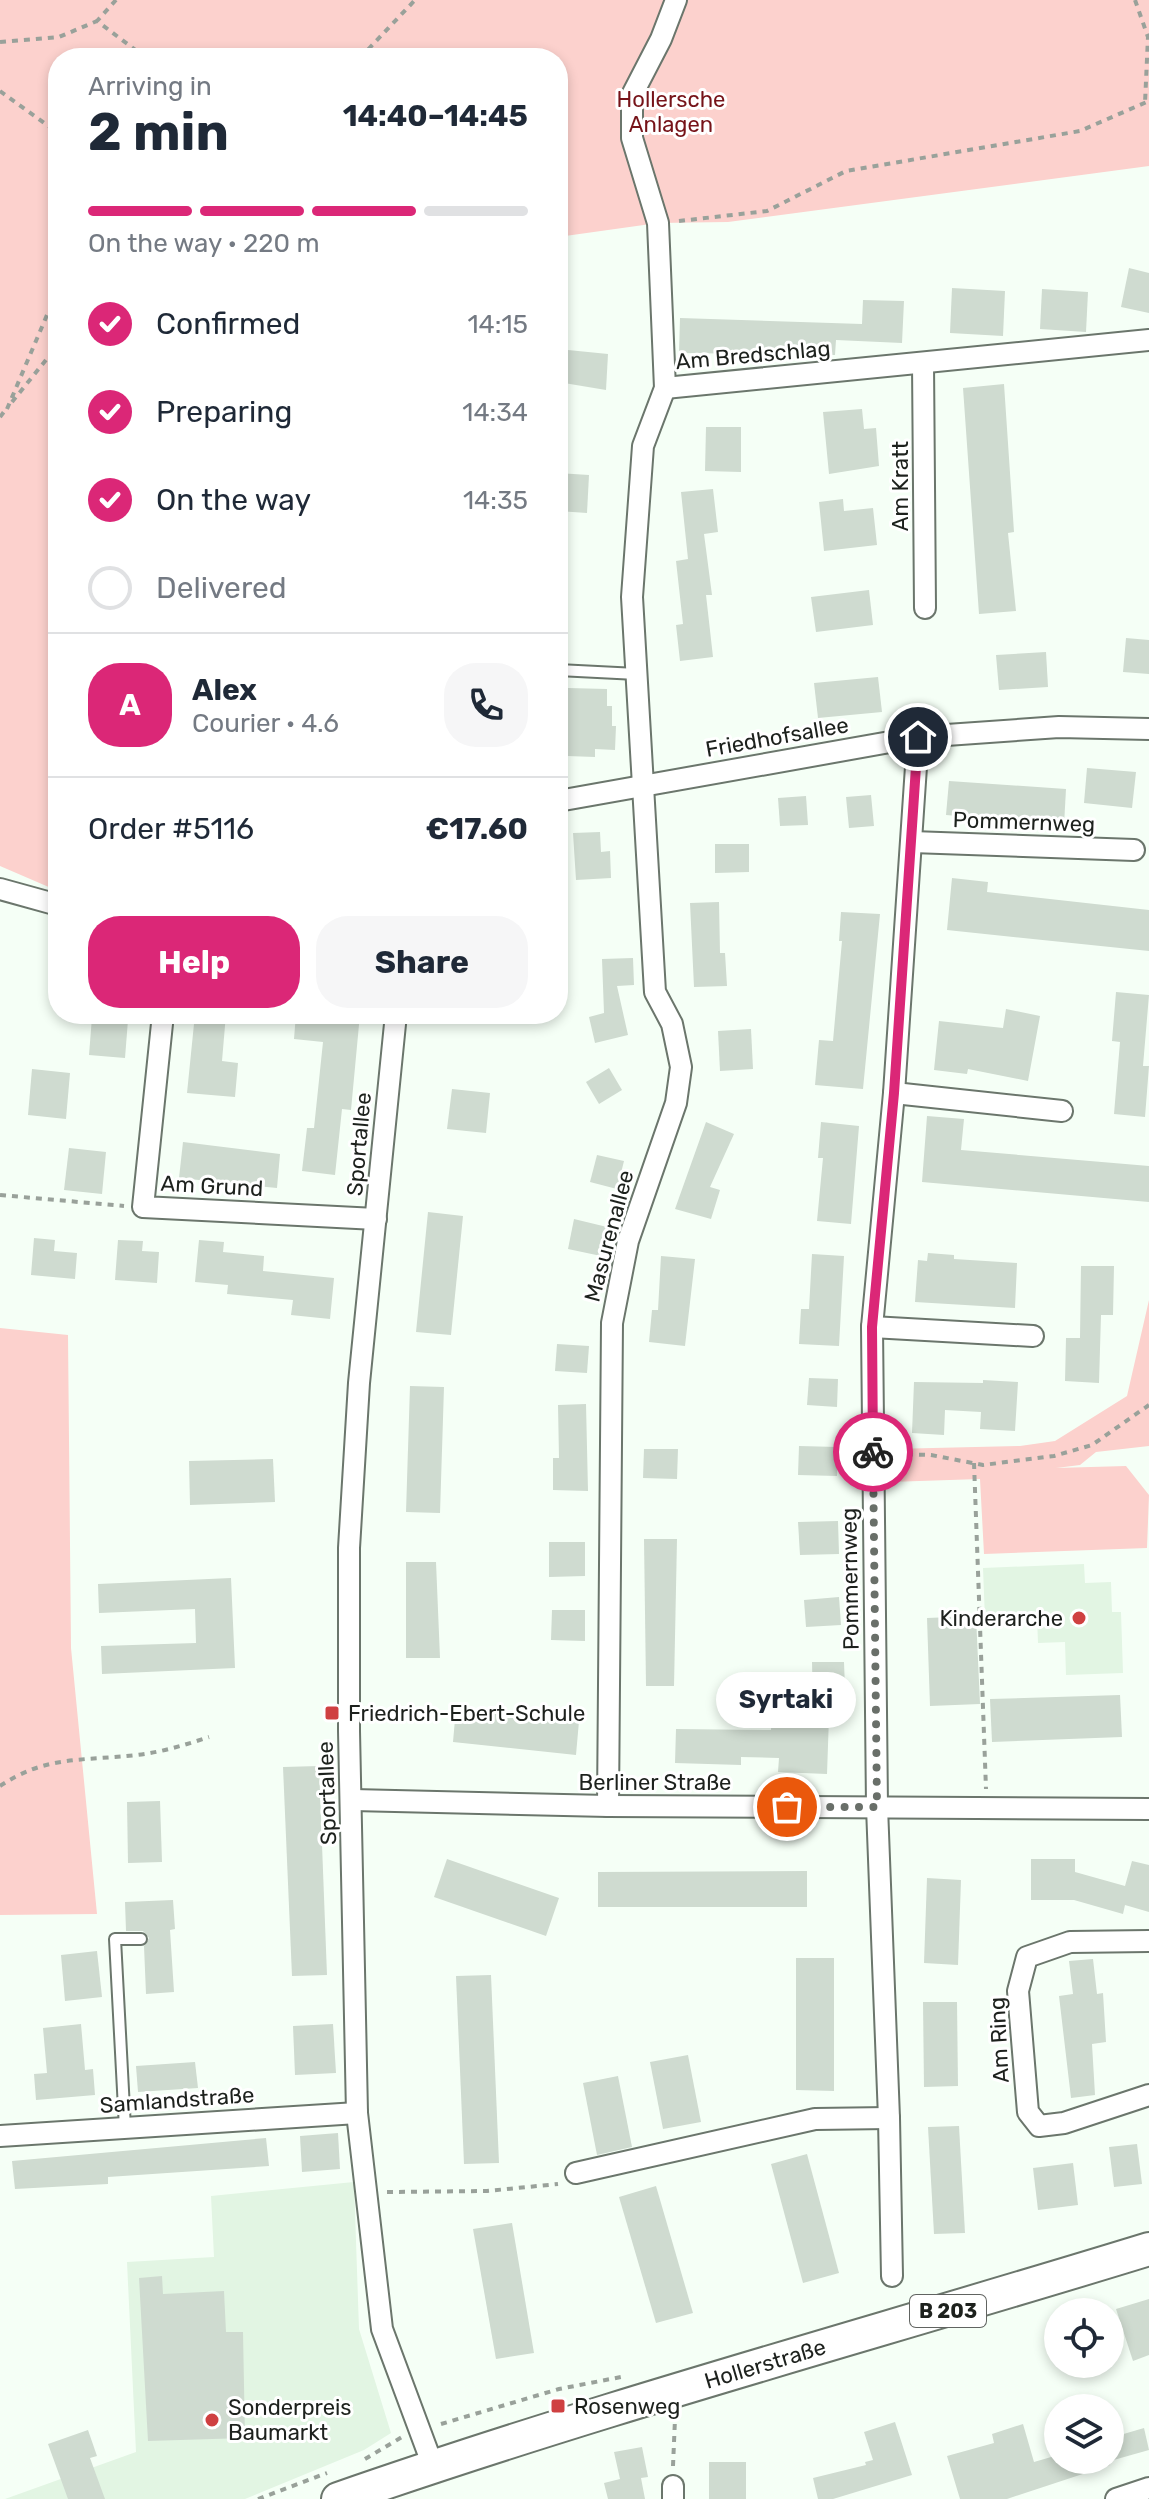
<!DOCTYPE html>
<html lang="en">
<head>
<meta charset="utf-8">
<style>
  :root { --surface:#fff; --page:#f6f6f7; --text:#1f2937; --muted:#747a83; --line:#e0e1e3; --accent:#db2777 }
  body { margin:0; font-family:Rubik,sans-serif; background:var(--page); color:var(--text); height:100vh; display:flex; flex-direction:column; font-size:30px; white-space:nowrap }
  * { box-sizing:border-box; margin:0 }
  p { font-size:26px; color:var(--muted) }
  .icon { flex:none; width:44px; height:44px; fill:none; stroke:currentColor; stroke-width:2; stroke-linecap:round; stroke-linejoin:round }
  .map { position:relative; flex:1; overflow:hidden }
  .side { position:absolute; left:48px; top:48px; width:520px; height:976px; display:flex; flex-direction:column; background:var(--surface); border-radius:32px; box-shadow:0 4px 12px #0003 }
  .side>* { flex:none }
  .controls { position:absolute; left:1044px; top:2298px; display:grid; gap:16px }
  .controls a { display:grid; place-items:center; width:80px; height:80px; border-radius:50%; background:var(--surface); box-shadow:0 4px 12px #0003; font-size:40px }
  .pin { position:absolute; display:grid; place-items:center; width:68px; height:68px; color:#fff; margin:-34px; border:4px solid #fff; border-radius:50%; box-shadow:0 2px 8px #0007 }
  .courier { position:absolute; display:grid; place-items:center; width:80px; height:80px; margin:-40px; border:6px solid #db2777; border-radius:50%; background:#fff; color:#222; box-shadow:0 2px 10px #0007 }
  .bubble { position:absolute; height:56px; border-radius:28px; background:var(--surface); box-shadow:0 4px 12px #0003; font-size:26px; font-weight:700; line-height:56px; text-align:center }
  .head em { font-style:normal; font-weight:700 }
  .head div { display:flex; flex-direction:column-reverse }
  .head { display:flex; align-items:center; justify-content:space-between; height:136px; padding:0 40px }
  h1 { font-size:52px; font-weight:700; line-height:60px }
  .bar { display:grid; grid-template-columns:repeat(4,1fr); gap:12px 8px; align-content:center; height:96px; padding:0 40px }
  .bar i { height:10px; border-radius:6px; background:var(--line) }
  .bar .active { background:var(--accent) }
  .bar p { grid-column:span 4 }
  .line { display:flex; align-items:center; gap:20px; padding:0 40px; border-top:2px solid var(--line) }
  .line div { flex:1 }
  .round { display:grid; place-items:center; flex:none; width:84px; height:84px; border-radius:32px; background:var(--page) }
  ol { padding:0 40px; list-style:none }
  li { display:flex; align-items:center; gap:24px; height:88px }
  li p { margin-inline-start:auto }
  li .icon { padding:8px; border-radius:50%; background:var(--accent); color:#fff; stroke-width:4 }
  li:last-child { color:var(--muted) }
  li i { width:44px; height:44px; border:4px solid var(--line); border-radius:50% }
  .primary-button { display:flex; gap:16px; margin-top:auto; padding:16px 40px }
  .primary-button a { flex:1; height:92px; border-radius:32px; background:var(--accent); color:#fff; font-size:32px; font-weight:700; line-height:92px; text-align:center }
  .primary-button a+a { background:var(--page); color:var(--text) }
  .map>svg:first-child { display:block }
</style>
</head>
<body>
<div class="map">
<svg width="1149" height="2499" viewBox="0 0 1149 2499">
  <rect width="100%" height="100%" fill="#f5fff6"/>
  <g fill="#e2f5e3">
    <polygon points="1084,1564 1085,1583 1111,1582 1112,1612 1121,1612 1123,1673 1066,1675 1065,1642 1038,1643 1037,1617 985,1619 983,1568"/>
    <polygon points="354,2182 359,2329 391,2433 364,2450 245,2499 5,2499 136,2452 127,2262 214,2257 211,2196"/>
  </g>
  <g fill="#fcd1cd">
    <polygon points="0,0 1149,0 1149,166 728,222 658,223 558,237 558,58 58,58 58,891 0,866"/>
    <polygon points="1149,1300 1149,1446 1096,1452 1080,1465 1056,1468 1126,1466 1149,1495 1147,1548 984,1554 980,1479 889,1482 890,1449 1020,1446 1055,1441 1127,1396"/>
    <polygon points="0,1328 68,1335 71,1648 97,1914 0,1915"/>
  </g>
  <g fill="#cfdbd0">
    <polygon points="1129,268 1149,273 1149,313 1121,307"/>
    <polygon points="952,288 1005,291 1003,336 950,333"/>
    <polygon points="1042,289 1088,292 1086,332 1040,329"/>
    <polygon points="863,300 904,301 902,343 836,340 835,355 679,353 680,318 862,324"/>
    <polygon points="558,349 608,354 606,390 558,382"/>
    <polygon points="1004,384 1014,532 1008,533 1016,611 979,614 963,388"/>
    <polygon points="862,409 864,429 876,428 879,466 829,474 823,412"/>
    <polygon points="706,427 741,427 741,472 705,471"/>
    <polygon points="558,473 589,475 587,513 558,511"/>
    <polygon points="713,489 718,532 704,534 712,595 706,595 713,657 680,661 676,625 683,624 676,561 688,559 681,492"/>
    <polygon points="843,499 844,511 873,508 877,545 824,551 819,502"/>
    <polygon points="869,590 873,625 816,632 811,597"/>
    <polygon points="1126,638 1149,640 1149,674 1123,672"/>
    <polygon points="1046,652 1048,687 999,690 996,655"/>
    <polygon points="878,677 882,712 818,718 814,683"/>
    <polygon points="568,688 607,689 607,706 612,706 612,726 616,726 615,750 595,749 595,757 567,756"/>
    <polygon points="1087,768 1136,772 1132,808 1084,803"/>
    <polygon points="949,781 1066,789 1064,825 946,815"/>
    <polygon points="871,795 874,826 849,828 846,797"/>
    <polygon points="806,796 808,825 780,826 778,798"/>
    <polygon points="600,832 601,852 610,851 611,878 576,880 573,833"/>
    <polygon points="715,844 749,844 749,872 715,873"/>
    <polygon points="952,878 988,882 987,892 1149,910 1149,951 947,930"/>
    <polygon points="719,902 720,953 725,953 727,986 694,987 690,903"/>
    <polygon points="841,912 880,914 863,1089 815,1085 819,1040 833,1041 842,941 839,941"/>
    <polygon points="633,958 634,985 617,986 628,1035 595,1043 589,1017 604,1013 602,959"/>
    <polygon points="1116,992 1149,995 1143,1066 1149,1066 1145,1117 1114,1114 1120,1042 1112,1041"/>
    <polygon points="1006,1009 1040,1016 1028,1081 968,1069 967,1074 934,1070 939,1021 1003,1028"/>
    <polygon points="195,1014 226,1014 222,1061 238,1063 235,1097 187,1093"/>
    <polygon points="296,1014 360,1014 351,1110 342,1109 335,1175 302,1171 307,1128 314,1128 323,1042 294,1039"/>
    <polygon points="92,1017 128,1020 125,1058 89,1055"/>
    <polygon points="751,1029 753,1069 720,1071 718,1031"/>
    <polygon points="609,1068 622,1090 599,1104 586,1082"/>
    <polygon points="32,1069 70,1073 66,1119 28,1115"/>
    <polygon points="452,1089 490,1093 486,1133 447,1129"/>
    <polygon points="927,1116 964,1119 961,1150 1149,1166 1149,1202 922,1182"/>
    <polygon points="706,1122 734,1134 710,1187 720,1190 711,1219 675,1209"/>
    <polygon points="821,1122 859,1126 851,1224 817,1221 823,1158 818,1158"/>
    <polygon points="183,1142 280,1154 277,1188 179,1178"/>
    <polygon points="69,1148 106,1152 102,1194 64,1190"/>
    <polygon points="597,1155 624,1161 617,1189 590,1182"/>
    <polygon points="428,1212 463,1216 451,1335 416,1332"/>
    <polygon points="574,1219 607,1227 601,1256 568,1249"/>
    <polygon points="34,1238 55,1240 54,1251 77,1253 75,1279 31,1275"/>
    <polygon points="118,1240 143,1241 142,1251 159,1252 157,1283 115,1280"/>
    <polygon points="199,1240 224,1242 223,1252 264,1256 263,1271 334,1278 330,1319 291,1315 293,1300 227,1294 228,1285 195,1282"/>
    <polygon points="928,1253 954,1255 954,1259 1017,1263 1015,1308 915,1302 918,1260 927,1261"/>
    <polygon points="812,1254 844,1256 839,1346 799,1344 801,1309 809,1309"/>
    <polygon points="661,1256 695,1259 685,1346 649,1342 652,1310 658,1310"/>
    <polygon points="1081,1266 1114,1266 1113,1315 1101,1315 1099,1383 1065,1381 1066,1338 1080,1338"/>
    <polygon points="557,1344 589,1346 587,1373 555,1371"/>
    <polygon points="809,1378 838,1379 837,1407 807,1405"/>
    <polygon points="983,1380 1018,1382 1015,1431 980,1429 981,1412 945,1410 944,1435 912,1433 914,1382 983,1383"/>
    <polygon points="410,1386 444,1387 440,1513 406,1512"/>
    <polygon points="586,1404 588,1491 553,1490 553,1458 559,1458 558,1405"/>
    <polygon points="799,1446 838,1447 837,1476 798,1475"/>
    <polygon points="644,1449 678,1449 677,1479 643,1478"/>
    <polygon points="273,1459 275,1502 190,1505 189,1461"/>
    <polygon points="838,1521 839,1554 800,1555 798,1522"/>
    <polygon points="644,1539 677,1539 674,1686 646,1686"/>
    <polygon points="549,1542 585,1542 585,1576 549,1577"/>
    <polygon points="406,1562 436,1562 440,1658 406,1658"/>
    <polygon points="231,1578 235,1668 102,1674 101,1646 196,1643 195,1609 99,1613 98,1584"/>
    <polygon points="839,1597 841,1625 806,1627 804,1600"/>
    <polygon points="552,1610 585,1610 585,1641 551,1640"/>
    <polygon points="976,1616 980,1704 930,1706 927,1618"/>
    <polygon points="812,1662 844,1662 845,1688 830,1688 827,1774 778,1772 779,1758 741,1757 741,1765 675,1763 676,1729 771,1730 772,1702 813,1704"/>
    <polygon points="1120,1695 1122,1737 992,1742 990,1699"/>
    <polygon points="456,1708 579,1721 576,1755 453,1742"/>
    <polygon points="319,1766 327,1975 292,1976 283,1767"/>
    <polygon points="160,1801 162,1862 128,1863 127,1802"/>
    <polygon points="447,1859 559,1898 546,1936 434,1897"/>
    <polygon points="1031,1859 1075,1859 1075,1872 1125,1886 1132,1861 1149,1865 1149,1912 1125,1905 1123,1914 1074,1900 1031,1900"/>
    <polygon points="807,1871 807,1907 598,1907 598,1872"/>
    <polygon points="927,1878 961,1880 958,1965 924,1963"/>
    <polygon points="173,1900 175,1929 170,1930 174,1992 146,1994 144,1946 149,1938 143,1931 126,1931 125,1902"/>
    <polygon points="97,1951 102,1997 65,2001 61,1955"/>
    <polygon points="796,1958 834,1958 834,2091 796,2090"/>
    <polygon points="1093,1959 1097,1994 1103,1993 1106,2042 1092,2044 1095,2095 1071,2098 1059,1996 1073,1994 1069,1961"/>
    <polygon points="491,1975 499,2163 464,2164 456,1976"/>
    <polygon points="923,2002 957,2002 958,2086 924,2087"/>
    <polygon points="81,2024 85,2070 93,2069 95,2095 36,2100 34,2074 47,2073 43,2028"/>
    <polygon points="333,2024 336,2073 295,2075 293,2026"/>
    <polygon points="688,2055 701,2122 663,2129 650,2062"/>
    <polygon points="195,2062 198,2088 138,2092 136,2066"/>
    <polygon points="618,2076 632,2147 597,2155 583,2083"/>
    <polygon points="959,2126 965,2233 934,2234 928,2127"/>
    <polygon points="338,2133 340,2169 302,2172 300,2136"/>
    <polygon points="266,2138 269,2166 108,2177 108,2184 15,2189 12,2161"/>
    <polygon points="1137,2144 1142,2184 1114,2187 1109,2147"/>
    <polygon points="807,2154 839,2273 803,2283 771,2164"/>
    <polygon points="1073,2163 1078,2205 1038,2210 1033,2168"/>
    <polygon points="656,2186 693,2313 656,2323 619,2197"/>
    <polygon points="512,2223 534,2353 496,2359 473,2229"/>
    <polygon points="162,2276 163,2294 224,2291 226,2332 243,2332 245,2438 148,2441 139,2278"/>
    <polygon points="1149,2299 1149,2355 1133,2361 1116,2309"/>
    <polygon points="895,2422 912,2475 833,2499 818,2499 813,2478 866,2465 865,2462 873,2460 864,2432"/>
    <polygon points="1023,2424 1034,2462 1058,2455 1058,2460 1109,2460 1110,2465 1007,2499 960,2499 947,2456 994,2443 992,2434"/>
    <polygon points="1144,2428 1149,2450 1110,2461 1110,2438"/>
    <polygon points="88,2430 97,2456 90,2458 105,2499 68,2499 48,2444"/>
    <polygon points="642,2447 648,2477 641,2478 645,2499 608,2499 604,2483 620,2479 614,2452"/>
    <rect x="709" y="2462" width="37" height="37"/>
  </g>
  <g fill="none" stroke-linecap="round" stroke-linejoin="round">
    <g stroke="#6b766c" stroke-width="14">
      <g id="lane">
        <polyline points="558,670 637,674"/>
        <polyline points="125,2128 115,1939 141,1939"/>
      </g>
    </g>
    <g stroke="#6b766c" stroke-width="24">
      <g id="street">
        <polyline points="923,363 925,608"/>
        <polyline points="665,388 1149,340"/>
        <polyline points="558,801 918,737 1059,727 1149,729"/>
        <polyline points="912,842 1134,850"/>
        <polyline points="0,889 58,905"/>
        <polyline points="163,1014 143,1207 376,1219"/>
        <polyline points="396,1014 359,1383 349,1548 349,1731 357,2113 382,2329 433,2466"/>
        <polyline points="894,1093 1062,1111"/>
        <polyline points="872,1327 1033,1336"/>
        <polyline points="353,1800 608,1806 1149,1809"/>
        <polyline points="608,1806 612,1323 628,1241 676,1103 681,1067 672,1024 655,992 632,597 643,446 665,388 658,223 632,138 632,95 661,39 676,0"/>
        <polyline points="1149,1941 1070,1942 1027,1957 1018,1991 1028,2112 1039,2126 1064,2123 1149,2095"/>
        <polyline points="0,2136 357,2113"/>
        <polyline points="576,2173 815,2119 889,2118"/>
        <polyline points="892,2276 889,2118 877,1807 872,1327 894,1093 918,737"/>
        <polyline points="673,2486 673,2499"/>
        <polyline points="1116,2499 1149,2488"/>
      </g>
    </g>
    <g stroke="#6b766c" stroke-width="36">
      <g id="primary">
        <path id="s1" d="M338 2499C605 2406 879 2332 1149 2249"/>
      </g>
    </g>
    <g stroke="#99a19a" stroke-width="4" stroke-dasharray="6 6" stroke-linecap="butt">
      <polyline points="116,0 97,21 146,58"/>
      <polyline points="1135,0 1148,37 1145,103"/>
      <polyline points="0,42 59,37 97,21"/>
      <polyline points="360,58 415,0"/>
      <polyline points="0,91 58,133"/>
      <polyline points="679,221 767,211 846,171 1080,131 1149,101"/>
      <polyline points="12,402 58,345"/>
      <polyline points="7,409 47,315 58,302"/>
      <polyline points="0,417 6,409"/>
      <polyline points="0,1195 124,1206"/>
      <polyline points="895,1454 931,1455 983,1465 1054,1456 1092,1445 1149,1405"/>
      <polyline points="974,1463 986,1789"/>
      <path d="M0 1786C46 1755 85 1761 137 1755 162 1752 185 1745 209 1737"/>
      <polyline points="387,2192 487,2191 558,2184"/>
      <polyline points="441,2424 559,2389 621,2377"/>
      <polyline points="365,2459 402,2437"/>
      <polyline points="673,2466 675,2419"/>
      <polyline points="258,2499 327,2473"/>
    </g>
    <use href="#lane" stroke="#fff" stroke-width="10"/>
    <use href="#street" stroke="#fff" stroke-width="20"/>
    <use href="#primary" stroke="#fff" stroke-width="32"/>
  </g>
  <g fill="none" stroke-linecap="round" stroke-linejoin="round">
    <polyline stroke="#696f69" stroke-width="8" stroke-dasharray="0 14.4" points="787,1807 877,1807 873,1452"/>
    <polyline stroke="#db2777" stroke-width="10" points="873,1452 872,1327 894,1093 918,737"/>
  </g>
  <g fill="#cf4041" stroke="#fff" stroke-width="3">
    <circle cx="1079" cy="1618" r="8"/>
    <rect x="324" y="1705" width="16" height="16" rx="4"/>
    <rect x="550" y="2398" width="16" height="16" rx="4"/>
    <circle cx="212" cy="2420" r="8"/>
  </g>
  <g text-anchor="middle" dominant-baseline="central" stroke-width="6" stroke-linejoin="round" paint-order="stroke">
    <rect fill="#fff" stroke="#616461" stroke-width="2" x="910" y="2295" width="76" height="32" rx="6"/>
    <g font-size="20" font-weight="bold" fill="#1d211d">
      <text x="948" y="2311">B 203</text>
    </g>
    <g font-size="22" fill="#761319" stroke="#fff">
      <text x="671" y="99">Hollersche<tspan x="671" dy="25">Anlagen</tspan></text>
    </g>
    <g font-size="22" fill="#1d211d" stroke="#fff">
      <text transform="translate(753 355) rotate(-5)">Am Bredschlag</text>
      <text transform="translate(900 486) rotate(-90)">Am Kratt</text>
      <text transform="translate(777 737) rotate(-10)">Friedhofsallee</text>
      <text transform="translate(1024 822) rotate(2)">Pommernweg</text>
      <text transform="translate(359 1144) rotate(-85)">Sportallee</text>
      <text transform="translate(212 1186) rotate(3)">Am Grund</text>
      <text transform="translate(609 1236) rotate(-75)">Masurenallee</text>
      <text transform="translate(850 1579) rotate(-91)">Pommernweg</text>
      <text x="655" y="1782">Berliner Straße</text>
      <text transform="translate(327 1793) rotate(-92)">Sportallee</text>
      <text transform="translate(999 2040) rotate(-93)">Am Ring</text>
      <text transform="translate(177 2100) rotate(-4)">Samlandstraße</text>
      <text stroke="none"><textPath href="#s1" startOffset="448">Hollerstraße</textPath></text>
    </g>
    <g font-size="22" fill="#1d211d" stroke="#fff" text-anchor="start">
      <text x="1063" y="1618" text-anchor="end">Kinderarche</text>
      <text x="348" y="1713">Friedrich-Ebert-Schule</text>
      <text x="574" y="2406">Rosenweg</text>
      <text x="228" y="2407">Sonderpreis<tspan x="228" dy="25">Baumarkt</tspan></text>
    </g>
  </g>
</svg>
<div class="controls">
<a><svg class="icon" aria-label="locate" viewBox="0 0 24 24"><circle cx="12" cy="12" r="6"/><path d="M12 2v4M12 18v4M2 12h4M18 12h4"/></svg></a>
<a><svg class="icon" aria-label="layers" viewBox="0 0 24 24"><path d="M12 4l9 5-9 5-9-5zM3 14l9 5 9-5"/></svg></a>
</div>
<div class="pin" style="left:787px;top:1807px;background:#ea580c"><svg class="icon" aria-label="bag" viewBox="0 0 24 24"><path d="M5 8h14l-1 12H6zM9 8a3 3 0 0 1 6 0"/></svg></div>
<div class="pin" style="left:918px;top:737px;background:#1f2937"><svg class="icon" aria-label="home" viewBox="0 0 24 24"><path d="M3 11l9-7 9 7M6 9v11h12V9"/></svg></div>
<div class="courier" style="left:873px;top:1452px"><svg class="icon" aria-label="bike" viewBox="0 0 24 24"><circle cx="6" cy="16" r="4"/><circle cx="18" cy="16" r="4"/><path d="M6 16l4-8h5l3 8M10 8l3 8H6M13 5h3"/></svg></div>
<div class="bubble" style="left:716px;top:1672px;width:140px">Syrtaki</div>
<section class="side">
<div class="head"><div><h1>2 min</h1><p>Arriving in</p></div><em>14:40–14:45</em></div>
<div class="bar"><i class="active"></i><i class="active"></i><i class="active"></i><i></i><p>On the way · 220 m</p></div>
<ol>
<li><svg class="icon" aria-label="check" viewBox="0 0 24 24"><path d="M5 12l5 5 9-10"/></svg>Confirmed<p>14:15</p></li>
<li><svg class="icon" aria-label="check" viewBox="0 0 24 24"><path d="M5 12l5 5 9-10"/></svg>Preparing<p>14:34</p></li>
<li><svg class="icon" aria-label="check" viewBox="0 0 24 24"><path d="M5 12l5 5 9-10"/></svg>On the way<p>14:35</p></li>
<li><i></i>Delivered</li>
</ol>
<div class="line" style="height:144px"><b class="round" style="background:var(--accent);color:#fff">A</b><div><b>Alex</b><p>Courier · 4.6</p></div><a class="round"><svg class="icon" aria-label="phone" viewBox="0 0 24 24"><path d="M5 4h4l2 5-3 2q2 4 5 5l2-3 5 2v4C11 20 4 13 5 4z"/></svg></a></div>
<div class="line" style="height:104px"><div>Order #5116</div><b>€17.60</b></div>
<div class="primary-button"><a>Help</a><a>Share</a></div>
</section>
</div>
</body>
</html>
